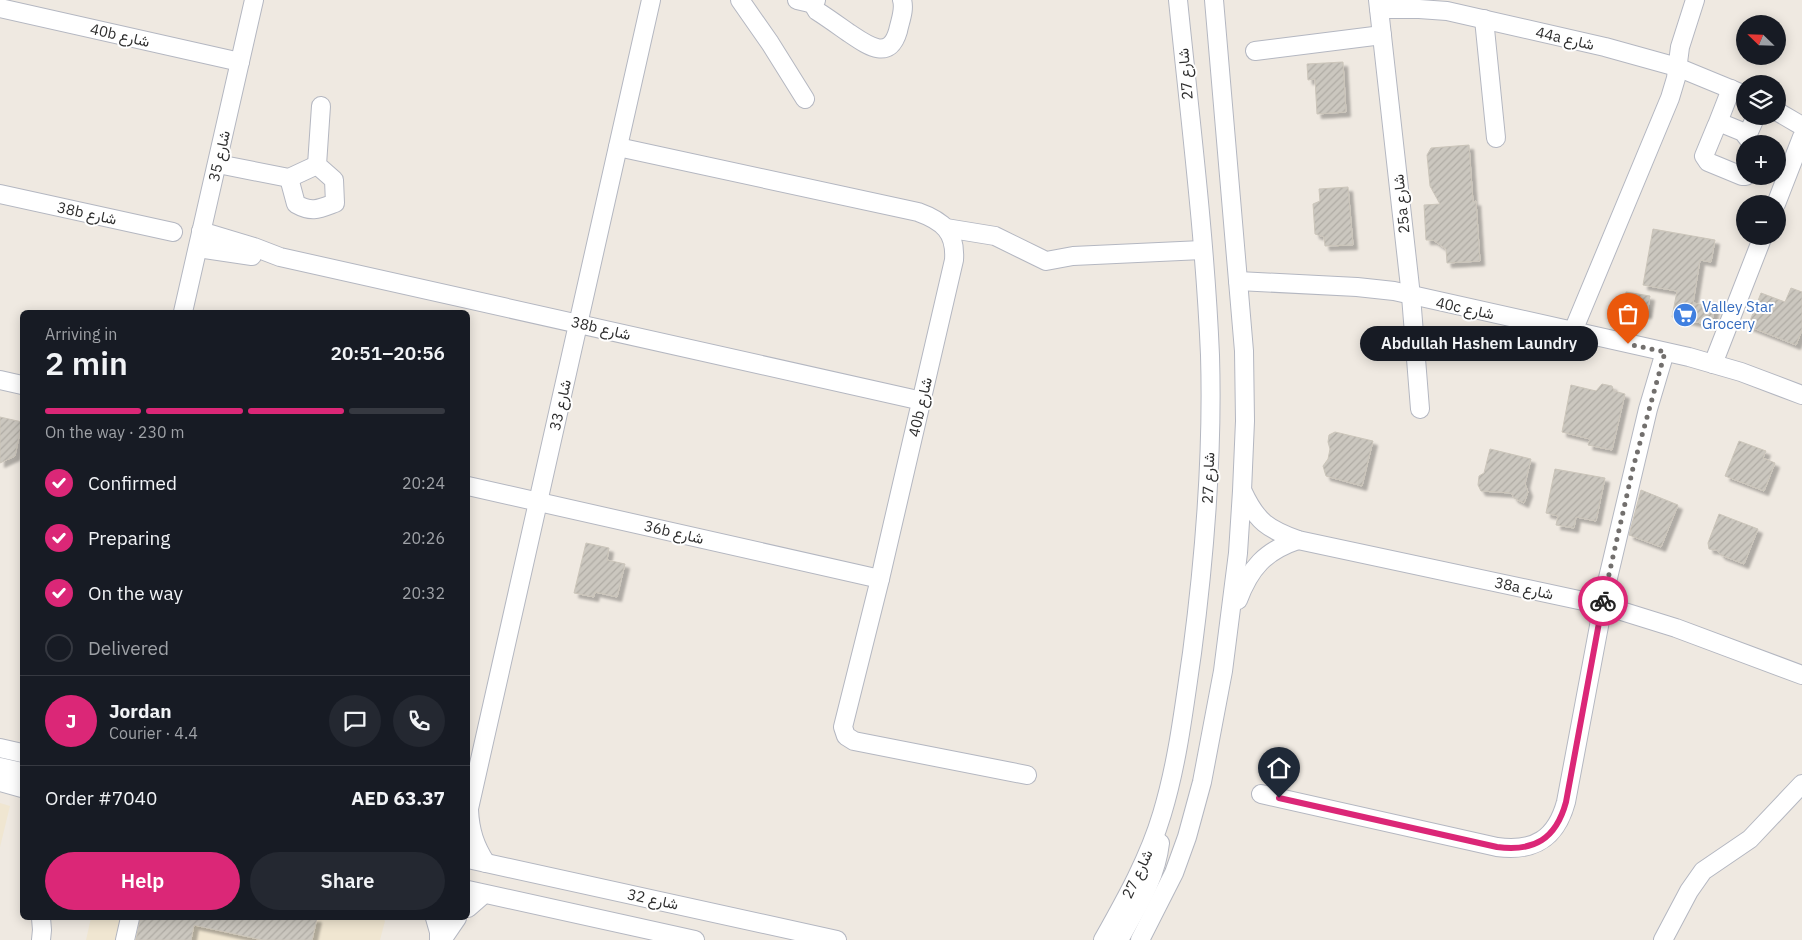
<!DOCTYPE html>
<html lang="en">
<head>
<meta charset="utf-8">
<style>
  :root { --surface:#171b24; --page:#242831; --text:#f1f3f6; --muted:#9ea1a6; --line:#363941; --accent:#db2777 }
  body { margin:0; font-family:"IBM Plex Sans",Vazirmatn,sans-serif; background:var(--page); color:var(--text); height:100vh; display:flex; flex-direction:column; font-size:19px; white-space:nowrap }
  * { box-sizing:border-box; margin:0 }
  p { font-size:16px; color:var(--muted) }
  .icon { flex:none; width:28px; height:28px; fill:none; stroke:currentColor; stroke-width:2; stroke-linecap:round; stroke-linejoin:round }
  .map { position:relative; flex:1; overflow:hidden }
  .sheet { position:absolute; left:20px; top:310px; width:450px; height:610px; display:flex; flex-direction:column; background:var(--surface); border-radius:8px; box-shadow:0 2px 12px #0003 }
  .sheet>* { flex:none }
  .needle { width:32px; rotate:293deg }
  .tools { position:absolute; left:1736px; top:15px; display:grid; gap:10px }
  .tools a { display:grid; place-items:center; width:50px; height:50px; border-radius:50%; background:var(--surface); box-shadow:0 2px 12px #0003; font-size:25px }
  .pin { position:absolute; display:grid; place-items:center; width:42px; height:42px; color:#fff; margin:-51px -21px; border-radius:50% 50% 50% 0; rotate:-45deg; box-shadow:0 0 5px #0007 }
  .pin .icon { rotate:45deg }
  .courier { position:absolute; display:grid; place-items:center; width:50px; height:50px; margin:-25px; border:4px solid #db2777; border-radius:50%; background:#fff; color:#222; box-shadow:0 1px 6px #0007 }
  .bubble { position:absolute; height:35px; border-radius:18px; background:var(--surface); box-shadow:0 2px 12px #0003; font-size:16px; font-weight:600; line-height:35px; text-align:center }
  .overview em { font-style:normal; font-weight:600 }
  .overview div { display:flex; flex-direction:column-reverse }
  .overview { display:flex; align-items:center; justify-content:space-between; height:85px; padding:0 25px }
  h1 { font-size:32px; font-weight:600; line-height:38px }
  .bar { display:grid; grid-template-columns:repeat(4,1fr); gap:8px 5px; align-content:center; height:60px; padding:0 25px }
  .bar i { height:6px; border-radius:4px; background:var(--line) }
  .bar .current { background:var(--accent) }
  .bar p { grid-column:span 4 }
  .line { display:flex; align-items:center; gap:12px; padding:0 25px; border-top:1px solid var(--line) }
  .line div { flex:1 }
  .round { display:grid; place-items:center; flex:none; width:52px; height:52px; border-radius:26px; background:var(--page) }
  ol { padding:0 25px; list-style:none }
  li { display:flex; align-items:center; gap:15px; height:55px }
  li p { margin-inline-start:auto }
  li .icon { padding:5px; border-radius:50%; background:var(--accent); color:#fff; stroke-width:4 }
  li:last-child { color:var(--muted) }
  li i { width:28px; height:28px; border:2px solid var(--line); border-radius:50% }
  .action { display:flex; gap:10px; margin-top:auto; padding:10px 25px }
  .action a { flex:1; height:58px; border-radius:30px; background:var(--accent); color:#fff; font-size:20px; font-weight:600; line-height:58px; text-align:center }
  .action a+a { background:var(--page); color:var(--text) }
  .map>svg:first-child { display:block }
</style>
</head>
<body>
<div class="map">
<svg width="1802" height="940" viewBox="0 0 1802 940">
  <defs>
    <pattern id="building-hatch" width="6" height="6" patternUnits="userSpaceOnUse" patternTransform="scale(1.25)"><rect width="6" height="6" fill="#cbc7bf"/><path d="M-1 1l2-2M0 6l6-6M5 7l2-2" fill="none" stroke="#afaba4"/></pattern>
    <filter id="shadow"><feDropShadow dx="4.5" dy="4.5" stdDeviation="1" flood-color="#0004"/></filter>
  </defs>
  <rect width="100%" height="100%" fill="#efe9e1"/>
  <g fill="#f0e6d1">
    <polygon points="0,803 10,806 0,847"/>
    <polygon points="91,918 382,918 385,921 380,940 86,940"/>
  </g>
  <g fill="url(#building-hatch)" stroke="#cbc5ba" filter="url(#shadow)">
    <polygon points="1343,62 1346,112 1317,114 1315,79 1308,80 1307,64"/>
    <polygon points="1469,145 1473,202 1476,201 1480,261 1447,263 1446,249 1433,240 1426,240 1424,205 1440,204 1430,186 1427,155 1431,148"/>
    <polygon points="1348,187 1353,245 1325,246 1324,237 1315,234 1313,204 1320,201 1319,189"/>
    <polygon points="1653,229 1715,240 1711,262 1700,260 1693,303 1715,307 1711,325 1672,317 1677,291 1643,285"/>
    <polygon points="1791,288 1802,292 1802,330 1796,345 1748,326 1761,293 1785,302"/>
    <polygon points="1626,292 1650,296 1647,314 1623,310"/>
    <polygon points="1602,384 1612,386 1614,391 1625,394 1612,450 1588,445 1590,439 1562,432 1571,385 1596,391"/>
    <polygon points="0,417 22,422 15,456 0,463"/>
    <polygon points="1335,432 1373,441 1362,486 1326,476 1323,466 1328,459 1330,449 1328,442 1329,435"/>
    <polygon points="1739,441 1766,451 1763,458 1775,463 1764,491 1725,476"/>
    <polygon points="1490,449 1531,459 1525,484 1528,492 1524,503 1514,498 1511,493 1481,491 1478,485 1479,476 1484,473"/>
    <polygon points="1555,469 1605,478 1596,521 1576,517 1574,528 1556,525 1558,516 1546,513"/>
    <polygon points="1641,490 1678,505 1661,547 1629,535"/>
    <polygon points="1719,514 1758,529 1744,564 1721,555 1717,550 1709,549 1708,543"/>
    <polygon points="586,543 609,548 607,560 625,564 617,597 595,592 594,597 574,593"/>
    <polygon points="147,918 317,918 312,940 263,940 194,925 191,940 136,940 140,920"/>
  </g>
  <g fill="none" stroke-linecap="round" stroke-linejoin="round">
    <g stroke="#b4b7c1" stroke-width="20">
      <g id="minor">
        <polyline points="740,0 770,43 805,99"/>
        <polyline points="797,0 814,4"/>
        <path d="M816 0 814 6 817 11C828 18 839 26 849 33 867 45 889 62 898 31 900 21 905 10 902 0"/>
        <polyline points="1378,0 1411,296 1420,409"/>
        <polyline points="0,8 240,62"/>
        <polyline points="1379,9 1419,9 1447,11 1605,47 1677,67 1745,95"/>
        <polyline points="1484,19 1496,138"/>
        <polyline points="1255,51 1382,35"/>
        <polyline points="1778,112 1802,126"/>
        <polyline points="1717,125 1731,89"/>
        <polyline points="1747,136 1756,116"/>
        <path d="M618 147 918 212C943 221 956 232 954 260L880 579 843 727 846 736 854 741 1027 775"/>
        <polyline points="218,164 289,178 317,165"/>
        <polyline points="1746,176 1742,176 1708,162 1704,156 1716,127 1721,123 1743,132 1750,141 1753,144"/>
        <path d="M289 178 296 204C312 213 319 209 335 203L334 180 317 165 321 106"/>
        <polyline points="0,194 173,232"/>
        <polyline points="1776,204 1802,137"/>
        <polyline points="946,228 995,236 1046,261 1073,256 1202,250"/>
        <polyline points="201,231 254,247 280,257 922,401"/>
        <polyline points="198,248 252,256"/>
        <polyline points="1238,281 1357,287 1394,291 1689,357 1741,372 1802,395"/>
        <polyline points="183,312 254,0"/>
        <polyline points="1573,331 1670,98 1676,78 1680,47 1695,0"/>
        <polyline points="1713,364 1763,236"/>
        <polyline points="0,380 22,385"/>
        <polyline points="468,486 880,579"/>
        <path d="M1243 492C1257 522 1268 529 1298 540L1602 605 1676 628 1802 675"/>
        <path d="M1238 600C1250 568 1265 551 1298 540"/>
        <polyline points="0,748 22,753"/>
        <polyline points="0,767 22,772"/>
        <polyline points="0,782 22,788"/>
        <path d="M1261 794 1497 847C1534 852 1556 839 1566 802L1608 578 1648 409 1665 352"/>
        <path d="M469 810C470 831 475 846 486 863"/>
        <polyline points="468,813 651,0"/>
        <polyline points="468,859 837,940"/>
        <polyline points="468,890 695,940"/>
        <polyline points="468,908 484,894"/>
        <polyline points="435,918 439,932 439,940"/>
        <polyline points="41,940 42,930 41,918"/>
        <polyline points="125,940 130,918"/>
        <polyline points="442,940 457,918"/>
        <path d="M1103 940C1126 899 1149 858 1162 814 1178 761 1184 707 1192 653 1205 554 1213 455 1210 355 1205 237 1190 118 1178 0"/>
        <path d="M1119 940C1136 909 1156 879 1160 843"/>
        <polyline points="1140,940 1174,873 1187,837 1202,782 1223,671 1238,553 1242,491 1245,421 1244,351 1214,0"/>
        <polyline points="1663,940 1689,891 1703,871 1750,839 1802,784"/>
      </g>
    </g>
    <use href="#minor" stroke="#fff" stroke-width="18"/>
  </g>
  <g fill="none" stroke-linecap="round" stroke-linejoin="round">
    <polyline stroke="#726f6d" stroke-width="5" stroke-dasharray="0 9" points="1603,601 1633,468 1665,352 1628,344"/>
    <path stroke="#db2777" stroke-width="6" d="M1279 798 1497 847C1534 852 1556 839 1566 802L1603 601"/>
  </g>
  <defs>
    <g id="supermarket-disc" transform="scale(1.25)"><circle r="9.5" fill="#3f7fe0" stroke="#fff"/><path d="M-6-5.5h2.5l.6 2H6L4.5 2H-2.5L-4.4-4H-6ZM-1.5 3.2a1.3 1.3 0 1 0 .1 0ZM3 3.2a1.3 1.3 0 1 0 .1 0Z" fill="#fff"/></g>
  </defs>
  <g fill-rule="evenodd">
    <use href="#supermarket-disc" x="1685" y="315"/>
  </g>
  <g text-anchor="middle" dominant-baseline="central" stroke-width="4" stroke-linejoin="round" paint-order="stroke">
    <g font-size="15" fill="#2e2e2e" stroke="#fff">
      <text transform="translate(120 35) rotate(13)">40b شارع</text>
      <text transform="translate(1565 38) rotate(13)">44a شارع</text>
      <text transform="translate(1185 74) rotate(-95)">شارع 27</text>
      <text transform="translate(219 156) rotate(-77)">شارع 35</text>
      <text transform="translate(1401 204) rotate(-96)">25a شارع</text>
      <text transform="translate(87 213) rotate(12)">38b شارع</text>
      <text transform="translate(1465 308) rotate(12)">40c شارع</text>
      <text transform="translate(601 328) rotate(13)">38b شارع</text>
      <text transform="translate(560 405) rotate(-77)">شارع 33</text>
      <text transform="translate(920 407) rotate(-77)">40b شارع</text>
      <text transform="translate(1208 478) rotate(-88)">شارع 27</text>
      <text transform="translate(674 532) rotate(13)">36b شارع</text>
      <text transform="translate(1524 588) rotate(12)">38a شارع</text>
      <text transform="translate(1137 874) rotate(-65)">شارع 27</text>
      <text transform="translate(653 899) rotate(12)">شارع 32</text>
    </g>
    <g font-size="15" fill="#366cbe" stroke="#fff" text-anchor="start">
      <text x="1702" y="306">Valley Star<tspan x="1702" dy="17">Grocery</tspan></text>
    </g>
  </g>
</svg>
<div class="tools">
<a><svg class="needle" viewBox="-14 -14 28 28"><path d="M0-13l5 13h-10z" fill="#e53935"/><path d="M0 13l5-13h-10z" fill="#9ea1a6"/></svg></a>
<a><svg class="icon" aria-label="layers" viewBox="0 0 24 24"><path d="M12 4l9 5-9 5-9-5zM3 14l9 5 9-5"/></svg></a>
<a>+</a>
<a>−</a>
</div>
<div class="pin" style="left:1628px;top:344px;background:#ea580c"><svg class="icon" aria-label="bag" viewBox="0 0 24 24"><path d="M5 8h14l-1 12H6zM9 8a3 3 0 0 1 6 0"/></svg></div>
<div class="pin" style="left:1279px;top:798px;background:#1f2937"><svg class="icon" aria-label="home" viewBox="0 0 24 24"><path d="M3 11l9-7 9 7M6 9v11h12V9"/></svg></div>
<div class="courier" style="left:1603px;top:601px"><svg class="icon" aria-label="bike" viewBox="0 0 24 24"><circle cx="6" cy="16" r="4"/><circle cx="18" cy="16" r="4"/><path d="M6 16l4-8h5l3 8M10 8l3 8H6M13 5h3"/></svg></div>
<div class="bubble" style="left:1360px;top:326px;width:238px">Abdullah Hashem Laundry</div>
<section class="sheet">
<div class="overview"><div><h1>2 min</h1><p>Arriving in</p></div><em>20:51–20:56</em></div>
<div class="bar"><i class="current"></i><i class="current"></i><i class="current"></i><i></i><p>On the way · 230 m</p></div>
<ol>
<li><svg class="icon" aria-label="check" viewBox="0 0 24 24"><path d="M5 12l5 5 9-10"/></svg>Confirmed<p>20:24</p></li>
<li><svg class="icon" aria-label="check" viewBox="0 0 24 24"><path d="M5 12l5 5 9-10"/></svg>Preparing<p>20:26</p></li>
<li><svg class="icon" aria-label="check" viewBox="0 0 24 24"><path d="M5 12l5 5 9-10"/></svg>On the way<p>20:32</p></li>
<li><i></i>Delivered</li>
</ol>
<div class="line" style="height:90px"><b class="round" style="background:var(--accent);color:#fff">J</b><div><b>Jordan</b><p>Courier · 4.4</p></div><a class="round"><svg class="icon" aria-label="chat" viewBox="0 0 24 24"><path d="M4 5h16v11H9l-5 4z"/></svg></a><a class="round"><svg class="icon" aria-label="phone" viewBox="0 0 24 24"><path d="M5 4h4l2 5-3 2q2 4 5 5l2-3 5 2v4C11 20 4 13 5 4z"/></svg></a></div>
<div class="line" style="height:65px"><div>Order #7040</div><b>AED 63.37</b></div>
<div class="action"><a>Help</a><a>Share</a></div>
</section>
</div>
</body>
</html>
